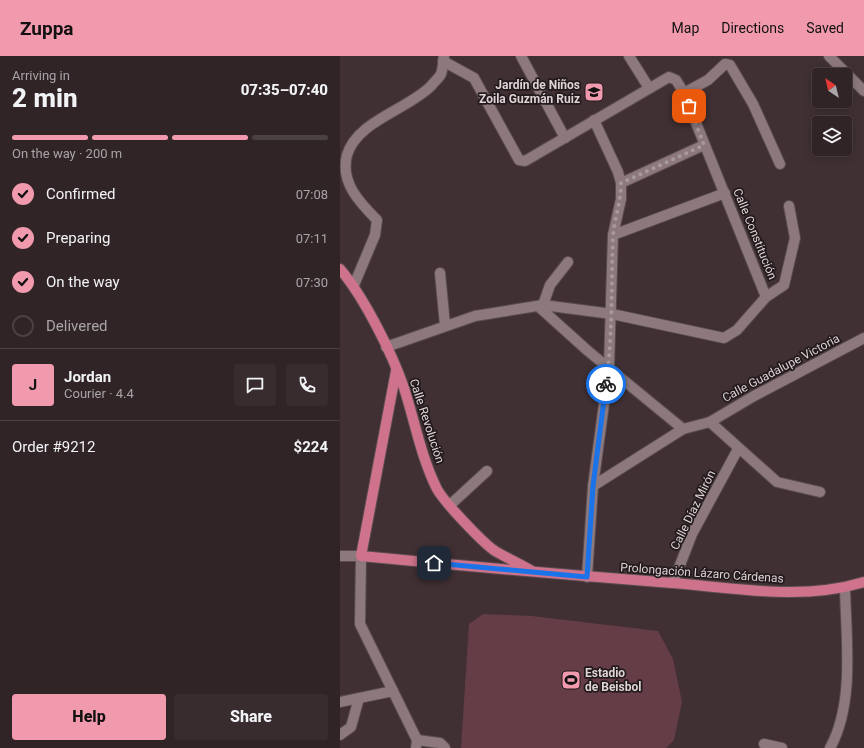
<!DOCTYPE html>
<html lang="en">
<head>
<meta charset="utf-8">
<style>
  :root { --surface:#302426; --page:#382c2e; --text:#f1f3f6; --muted:#a8a4a7; --line:#4b4143; --accent:#f29aad }
  body { margin:0; font-family:Roboto,sans-serif; background:var(--page); color:var(--text); height:100vh; display:flex; flex-direction:column; font-size:15px; white-space:nowrap }
  * { box-sizing:border-box; margin:0 }
  p { font-size:13px; color:var(--muted) }
  .icon { flex:none; width:22px; height:22px; fill:none; stroke:currentColor; stroke-width:2; stroke-linecap:round; stroke-linejoin:round }
  .map { position:relative; flex:1; overflow:hidden }
  .sheet { display:flex; flex-direction:column; background:var(--surface); width:340px }
  .sheet>* { flex:none }
  .needle { width:26px; rotate:325deg }
  .fabs { position:absolute; left:472px; top:12px; display:grid; gap:8px }
  .fabs a { display:grid; place-items:center; width:40px; height:40px; border-radius:4px; background:var(--surface); box-shadow:0 2px 10px #0003,0 0 0 1px var(--line); font-size:20px }
  .pin { position:absolute; display:grid; place-items:center; width:34px; height:34px; color:#fff; margin:-17px; border-radius:8px; box-shadow:0 2px 6px #0006 }
  .courier { position:absolute; display:grid; place-items:center; width:40px; height:40px; margin:-20px; border:3px solid #1a73e8; border-radius:50%; background:#fff; color:#222; box-shadow:0 1px 5px #0007 }
  .summary em { font-style:normal; font-weight:800 }
  .summary div { display:flex; flex-direction:column-reverse }
  .summary { display:flex; align-items:center; justify-content:space-between; height:68px; padding:0 12px }
  h1 { font-size:26px; font-weight:800; line-height:30px }
  .bar { display:grid; grid-template-columns:repeat(4,1fr); gap:6px 4px; align-content:center; height:48px; padding:0 12px }
  .bar i { height:5px; border-radius:3px; background:var(--line) }
  .bar .selected { background:var(--accent) }
  .bar p { grid-column:span 4 }
  .line { display:flex; align-items:center; gap:10px; padding:0 12px; border-top:1px solid var(--line) }
  .line div { flex:1 }
  .round { display:grid; place-items:center; flex:none; width:42px; height:42px; border-radius:4px; background:var(--page) }
  ol { padding:0 12px; list-style:none }
  li { display:flex; align-items:center; gap:12px; height:44px }
  li p { margin-inline-start:auto }
  li .icon { padding:4px; border-radius:50%; background:var(--accent); color:#111; stroke-width:4 }
  li:last-child { color:var(--muted) }
  li i { width:22px; height:22px; border:2px solid var(--line); border-radius:50% }
  .button { display:flex; gap:8px; margin-top:auto; padding:8px 12px }
  .button a { flex:1; height:46px; border-radius:4px; background:var(--accent); color:#111; font-size:16px; font-weight:800; line-height:46px; text-align:center }
  .button a+a { background:var(--page); color:var(--text) }
  header { display:flex; align-items:center; gap:24px; box-sizing:border-box; height:56px; padding:0 20px; background:var(--accent); color:#111 }
  header strong { font-size:19px }
  nav { display:flex; gap:22px; margin-inline-start:auto; font-size:14px }
  main { display:flex; flex:1; min-height:0 }
  .map>svg:first-child { display:block }
</style>
</head>
<body>
<header>
<strong>Zuppa</strong>
<nav><a>Map</a><a>Directions</a><a>Saved</a></nav>
</header>
<main>
<section class="sheet">
<div class="summary"><div><h1>2 min</h1><p>Arriving in</p></div><em>07:35–07:40</em></div>
<div class="bar"><i class="selected"></i><i class="selected"></i><i class="selected"></i><i></i><p>On the way · 200 m</p></div>
<ol>
<li><svg class="icon" aria-label="check" viewBox="0 0 24 24"><path d="M5 12l5 5 9-10"/></svg>Confirmed<p>07:08</p></li>
<li><svg class="icon" aria-label="check" viewBox="0 0 24 24"><path d="M5 12l5 5 9-10"/></svg>Preparing<p>07:11</p></li>
<li><svg class="icon" aria-label="check" viewBox="0 0 24 24"><path d="M5 12l5 5 9-10"/></svg>On the way<p>07:30</p></li>
<li><i></i>Delivered</li>
</ol>
<div class="line" style="height:72px"><b class="round" style="background:var(--accent);color:#111">J</b><div><b>Jordan</b><p>Courier · 4.4</p></div><a class="round"><svg class="icon" aria-label="chat" viewBox="0 0 24 24"><path d="M4 5h16v11H9l-5 4z"/></svg></a><a class="round"><svg class="icon" aria-label="phone" viewBox="0 0 24 24"><path d="M5 4h4l2 5-3 2q2 4 5 5l2-3 5 2v4C11 20 4 13 5 4z"/></svg></a></div>
<div class="line" style="height:52px"><div>Order #9212</div><b>$224</b></div>
<div class="button"><a>Help</a><a>Share</a></div>
</section>
<div class="map">
<svg width="524" height="692" viewBox="0 0 524 692">
  <rect width="100%" height="100%" fill="#403033"/>
  <polygon fill="#653d46" points="143,558 192,560 318,575 333,603 342,646 334,684 326,692 121,692 129,568"/>
  <g fill="none" stroke-linecap="round" stroke-linejoin="round">
    <g stroke="#5a4c4f" stroke-width="12">
      <g id="minor">
        <polyline points="181,0 225,82"/>
        <polyline points="289,0 309,32"/>
        <polyline points="489,0 524,35"/>
        <polyline points="103,5 134,22 179,104 185,105 329,21 336,24 344,37 426,241"/>
        <polyline points="344,37 368,24 385,8 390,9 413,48 440,108"/>
        <polyline points="281,127 364,89"/>
        <polyline points="273,179 385,137"/>
        <polyline points="100,217 105,269"/>
        <path d="M14 229 35 179 37 164C19 146 0 126 7 99 17 65 67 54 91 30 94 26 99 22 101 18 103 13 103 5 104 0"/>
        <polyline points="203,249 210,229 228,206"/>
        <polyline points="198,250 248,295 343,373 370,366 414,340 524,282"/>
        <polyline points="46,291 135,260 203,249 272,258 384,282 397,274 426,241 444,229 455,182 449,150"/>
        <polyline points="370,366 437,426 480,436"/>
        <polyline points="253,430 343,373"/>
        <polyline points="110,449 147,415"/>
        <polyline points="0,500 21,500 20,568 77,684 76,692"/>
        <polyline points="247,521 253,430 269,311 273,179 281,143 281,127 278,116 254,64"/>
        <polyline points="333,527 352,478 398,393"/>
        <polyline points="0,646 53,635"/>
        <polyline points="0,679 11,671 19,642"/>
        <polyline points="77,684 100,687 105,692"/>
        <polyline points="424,688 442,692"/>
        <path d="M490 692C515 647 506 582 505 532"/>
      </g>
    </g>
    <g stroke="#5a4c4f" stroke-width="12">
      <g id="major">
        <path d="M0 213C24 241 52 297 64 332 75 366 81 401 97 433 104 446 143 487 155 495 167 502 180 508 192 515"/>
        <path d="M56 315 21 500C124 510 228 519 332 527 395 532 462 545 524 526"/>
      </g>
    </g>
    <use href="#minor" stroke="#8d797d" stroke-width="10"/>
    <use href="#major" stroke="#ce738b" stroke-width="10"/>
  </g>
  <g fill="none" stroke-linecap="round" stroke-linejoin="round">
    <path stroke="#a79a9c" stroke-width="4" stroke-dasharray="0 7.2" d="M266 328C273 279 271 230 273 181 274 163 281 147 281 127L364 89 349 50"/>
    <polyline stroke="#1a73e8" stroke-width="5" points="94,507 247,521 253,430 266,328"/>
  </g>
  <defs>
    <g id="school-square" transform="scale(1)"><rect x="-9" y="-9" width="18" height="18" rx="4" fill="#f29aad" stroke="#221a1c"/><path d="M0-5L7-2L0 1L-7-2ZM-4 1L0 2.5L4 1V4Q0 6-4 4Z" fill="#111"/></g>
    <g id="stadium-square" transform="scale(1)"><rect x="-9" y="-9" width="18" height="18" rx="4" fill="#f29aad" stroke="#221a1c"/><path d="M0-5a6.5 5 0 1 0 0 10a6.5 5 0 1 0 0-10ZM-3.5-1.8h7v3.6h-7Z" fill="#111"/></g>
  </defs>
  <g fill-rule="evenodd">
    <use href="#school-square" x="254" y="36"/>
    <use href="#stadium-square" x="231" y="624"/>
  </g>
  <g text-anchor="middle" dominant-baseline="central" stroke-width="3.5" stroke-linejoin="round" paint-order="stroke">
    <g font-size="12" font-weight="bold" fill="#ded3d5" stroke="#221a1c" text-anchor="end">
      <text x="240" y="29">Jardín de Niños<tspan x="240" dy="14">Zoila Guzmán Ruiz</tspan></text>
      <text x="245" y="617" text-anchor="start">Estadio<tspan x="245" dy="14">de Beisbol</tspan></text>
    </g>
    <g font-size="12" fill="#ded3d5" stroke="#221a1c">
      <text transform="translate(415 178) rotate(68)">Calle Constitución</text>
      <text transform="translate(441 312) rotate(-28)">Calle Guadalupe Victoria</text>
      <text transform="translate(87 365) rotate(72)">Calle Revolución</text>
      <text transform="translate(353 454) rotate(-64)">Calle Díaz Mirón</text>
      <text transform="translate(362 517) rotate(4)">Prolongación Lázaro Cárdenas</text>
    </g>
  </g>
</svg>
<div class="fabs">
<a><svg class="needle" viewBox="-14 -14 28 28"><path d="M0-13l5 13h-10z" fill="#e53935"/><path d="M0 13l5-13h-10z" fill="#a8a4a7"/></svg></a>
<a><svg class="icon" aria-label="layers" viewBox="0 0 24 24"><path d="M12 4l9 5-9 5-9-5zM3 14l9 5 9-5"/></svg></a>
</div>
<div class="pin" style="left:349px;top:50px;background:#ea580c"><svg class="icon" aria-label="bag" viewBox="0 0 24 24"><path d="M5 8h14l-1 12H6zM9 8a3 3 0 0 1 6 0"/></svg></div>
<div class="pin" style="left:94px;top:507px;background:#1f2937"><svg class="icon" aria-label="home" viewBox="0 0 24 24"><path d="M3 11l9-7 9 7M6 9v11h12V9"/></svg></div>
<div class="courier" style="left:266px;top:328px"><svg class="icon" aria-label="bike" viewBox="0 0 24 24"><circle cx="6" cy="16" r="4"/><circle cx="18" cy="16" r="4"/><path d="M6 16l4-8h5l3 8M10 8l3 8H6M13 5h3"/></svg></div>
</div>
</main>
</body>
</html>
